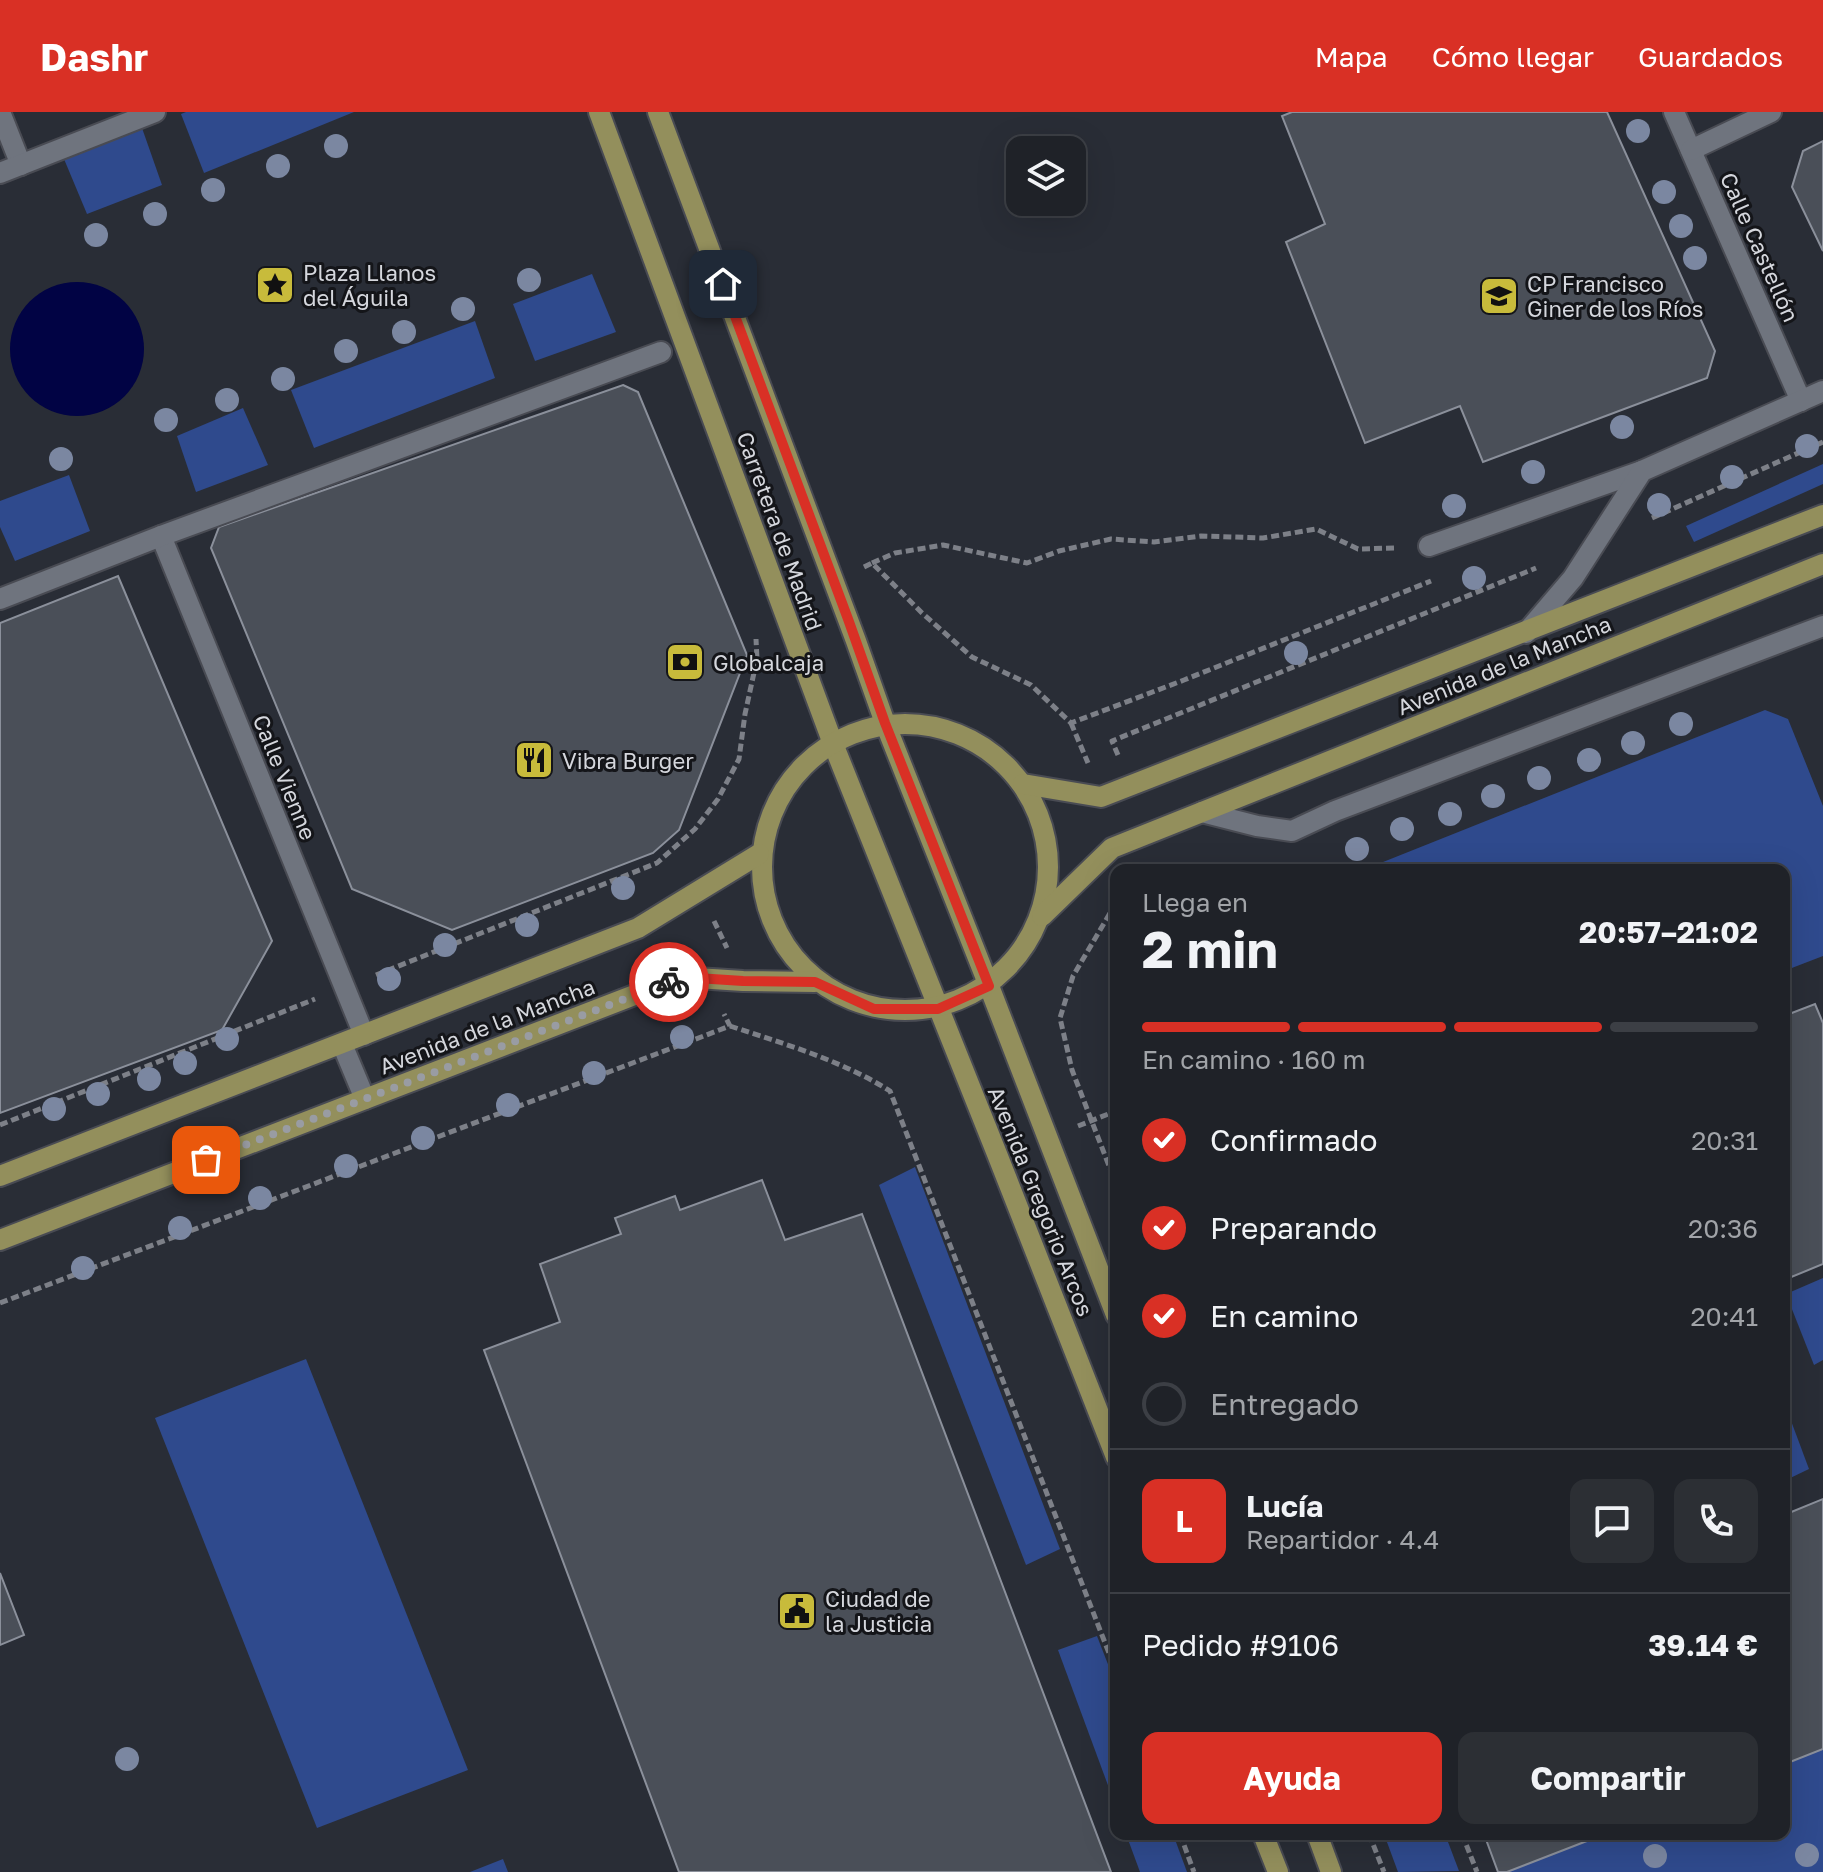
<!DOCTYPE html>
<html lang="es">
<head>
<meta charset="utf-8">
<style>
  :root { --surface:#1f2228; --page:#2c2f34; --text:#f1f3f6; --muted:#a1a4a8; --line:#3c3f45; --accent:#d93025 }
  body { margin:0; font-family:"Golos Text",sans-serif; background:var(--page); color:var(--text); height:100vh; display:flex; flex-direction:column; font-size:30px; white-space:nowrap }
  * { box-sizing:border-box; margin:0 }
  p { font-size:26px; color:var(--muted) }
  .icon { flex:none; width:44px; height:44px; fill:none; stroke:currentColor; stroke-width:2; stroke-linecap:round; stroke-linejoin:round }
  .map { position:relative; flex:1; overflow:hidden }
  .panel { position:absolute; left:1110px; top:752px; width:680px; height:976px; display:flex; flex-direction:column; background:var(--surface); border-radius:16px; box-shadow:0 8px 32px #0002,0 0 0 2px var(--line) }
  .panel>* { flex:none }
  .tools { position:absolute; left:1006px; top:24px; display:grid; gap:16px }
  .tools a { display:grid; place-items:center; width:80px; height:80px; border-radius:16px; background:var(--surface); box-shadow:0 8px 32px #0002,0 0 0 2px var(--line); font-size:40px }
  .pin { position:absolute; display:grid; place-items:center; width:68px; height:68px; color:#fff; margin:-34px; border-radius:16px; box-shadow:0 4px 12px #0006 }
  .courier { position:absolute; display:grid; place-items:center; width:80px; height:80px; margin:-40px; border:6px solid #d93025; border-radius:50%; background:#fff; color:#222; box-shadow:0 2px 10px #0007 }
  .headline em { font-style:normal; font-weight:700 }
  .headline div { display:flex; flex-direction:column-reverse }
  .headline { display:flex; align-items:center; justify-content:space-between; height:136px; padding:0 32px }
  h1 { font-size:52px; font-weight:700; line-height:60px }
  .bar { display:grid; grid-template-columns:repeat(4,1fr); gap:12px 8px; align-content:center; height:96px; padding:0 32px }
  .bar i { height:10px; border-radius:6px; background:var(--line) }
  .bar .on { background:var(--accent) }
  .bar p { grid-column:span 4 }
  .line { display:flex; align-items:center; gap:20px; padding:0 32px; border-top:2px solid var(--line) }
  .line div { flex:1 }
  .round { display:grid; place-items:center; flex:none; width:84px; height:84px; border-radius:16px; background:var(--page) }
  ol { padding:0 32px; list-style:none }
  li { display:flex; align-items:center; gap:24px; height:88px }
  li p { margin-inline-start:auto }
  li .icon { padding:8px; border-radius:50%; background:var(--accent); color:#fff; stroke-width:4 }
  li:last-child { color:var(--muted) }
  li i { width:44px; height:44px; border:4px solid var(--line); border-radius:50% }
  .cta { display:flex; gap:16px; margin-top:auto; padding:16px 32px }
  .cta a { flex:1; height:92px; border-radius:16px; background:var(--accent); color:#fff; font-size:32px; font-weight:700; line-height:92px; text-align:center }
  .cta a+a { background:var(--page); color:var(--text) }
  header { display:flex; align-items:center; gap:48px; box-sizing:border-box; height:112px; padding:0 40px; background:var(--accent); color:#fff }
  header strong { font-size:38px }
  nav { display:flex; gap:44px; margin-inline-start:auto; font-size:28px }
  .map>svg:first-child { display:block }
</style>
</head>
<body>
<header>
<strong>Dashr</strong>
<nav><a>Mapa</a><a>Cómo llegar</a><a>Guardados</a></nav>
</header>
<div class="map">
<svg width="1823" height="1760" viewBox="0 0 1823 1760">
  <rect width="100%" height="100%" fill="#292d36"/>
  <g fill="#2f4a8d">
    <polygon points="186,0 354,0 204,61 181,2"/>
    <polygon points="142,16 162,73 87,102 64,47"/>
    <polygon points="592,162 616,220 535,249 513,192"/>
    <polygon points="475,209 495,266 314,336 291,278"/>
    <polygon points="243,296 268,353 196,380 177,324"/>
    <polygon points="1823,352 1823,372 1694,430 1686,414"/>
    <polygon points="69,363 90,419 15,449 0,415 0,389"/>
    <polygon points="1765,598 1788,607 1823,694 1823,844 1784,859 1784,758 1363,758"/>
    <polygon points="915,1055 1060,1437 1026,1453 879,1073"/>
    <polygon points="1823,1166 1823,1248 1814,1253 1786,1182"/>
    <polygon points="306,1247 468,1658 317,1716 155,1306"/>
    <polygon points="1784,1290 1809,1357 1784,1369"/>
    <polygon points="1097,1524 1116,1573 1116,1695 1058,1538"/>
    <polygon points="1823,1637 1823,1760 1507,1760 1606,1722 1784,1722 1784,1652"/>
    <polygon points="1126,1722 1173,1722 1187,1760 1140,1760"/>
    <polygon points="1384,1722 1445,1722 1459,1759 1398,1760"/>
    <polygon points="503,1747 508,1760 470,1760"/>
  </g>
  <circle fill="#010344" cx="77" cy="237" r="67"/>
  <g fill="#4a4f58" stroke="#8b909b" stroke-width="2">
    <polygon points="1292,0 1607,0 1715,239 1707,266 1483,350 1460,294 1365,331 1286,130 1325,112 1282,4"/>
    <polygon points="1823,29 1823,139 1792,75 1803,39"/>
    <polygon points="623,273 638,280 747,543 679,718 653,741 452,818 352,777 211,436 219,415"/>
    <polygon points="118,464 272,829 222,918 0,1001 0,511"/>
    <polygon points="1815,892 1823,911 1823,1152 1784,1168 1784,904"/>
    <polygon points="762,1068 785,1128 862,1102 1111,1760 679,1760 484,1238 560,1210 540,1152 621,1122 615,1106 675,1084 680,1098"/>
    <polygon points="1823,1387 1823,1637 1790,1650 1789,1635 1784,1631 1784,1403"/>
    <polygon points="0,1461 24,1523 0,1533"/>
    <polygon points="1484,1722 1605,1722 1507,1760 1498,1760"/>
  </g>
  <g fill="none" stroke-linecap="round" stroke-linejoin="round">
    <g stroke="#494b53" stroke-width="24">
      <g id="street">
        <polyline points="0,0 21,53"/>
        <polyline points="1674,0 1801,289"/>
        <polyline points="1691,38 1771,0"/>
        <polyline points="0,61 155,0"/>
        <polyline points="161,424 364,923"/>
        <polyline points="1429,434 1642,359"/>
        <polyline points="0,487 161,424 661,240"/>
        <polyline points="1526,521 1573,466 1642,359 1823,279"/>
        <polyline points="1202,700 1257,714 1292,719 1335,699 1823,514"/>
        <polyline points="342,932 365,987"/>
      </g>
    </g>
    <g stroke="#494b53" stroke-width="24">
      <g id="primary">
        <polyline points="599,0 832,629 997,1042 1116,1345"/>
        <polyline points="658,0 856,529 885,611 989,874 1116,1203"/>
        <circle cx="905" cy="755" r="143"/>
        <polyline points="1023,672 1101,685 1823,403"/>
        <polyline points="1042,804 1112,736 1823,452"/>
        <polyline points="0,1064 638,816 759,742"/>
        <polyline points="0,1128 681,865 743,869 815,870"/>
        <polyline points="1263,1722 1278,1760"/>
        <polyline points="1317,1722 1331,1760"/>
      </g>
    </g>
    <g stroke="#7d8088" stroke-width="5" stroke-dasharray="8 4" stroke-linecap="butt">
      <polyline points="1652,406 1823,330"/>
      <polyline points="872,451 895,441 943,433 1027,451 1059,439 1111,427 1154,430 1201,424 1263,426 1316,417 1358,437 1396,436"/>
      <polyline points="864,455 872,451 922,501 972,545 1031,573 1071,611 1184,568 1431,469"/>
      <polyline points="1071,611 1088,651"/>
      <polyline points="1118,643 1112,629 1536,456"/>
      <polyline points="1116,791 1073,864 1060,906 1072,958 1116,1072"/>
      <polyline points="714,809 727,836"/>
      <polyline points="376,863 657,751 695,717 718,687 739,647 745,602 757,547 756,527"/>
      <path d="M730 914C784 932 841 948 890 979L1116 1559"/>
      <polyline points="0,1013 315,887"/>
      <polyline points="1078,1014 1116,999"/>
      <polyline points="0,1191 730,914 724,902"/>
      <polyline points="1180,1722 1194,1760"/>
      <polyline points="1369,1722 1384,1760"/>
      <polyline points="1462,1722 1477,1760"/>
    </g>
    <use href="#street" stroke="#6f747e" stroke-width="20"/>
    <use href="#primary" stroke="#938f5c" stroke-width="20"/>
  </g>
  <g fill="#7b87a1">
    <circle cx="1638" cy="19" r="12"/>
    <circle cx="336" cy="34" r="12"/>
    <circle cx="278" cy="54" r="12"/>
    <circle cx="213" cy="78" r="12"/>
    <circle cx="1664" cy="80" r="12"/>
    <circle cx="155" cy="102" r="12"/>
    <circle cx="1681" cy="114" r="12"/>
    <circle cx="96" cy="123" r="12"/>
    <circle cx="1695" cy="146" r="12"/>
    <circle cx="529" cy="168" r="12"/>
    <circle cx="463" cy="197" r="12"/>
    <circle cx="404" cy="220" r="12"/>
    <circle cx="346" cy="239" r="12"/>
    <circle cx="283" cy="267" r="12"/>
    <circle cx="227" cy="288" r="12"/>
    <circle cx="166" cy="308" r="12"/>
    <circle cx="1622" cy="315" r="12"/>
    <circle cx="1807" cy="334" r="12"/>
    <circle cx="61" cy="347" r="12"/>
    <circle cx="1533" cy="360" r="12"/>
    <circle cx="1732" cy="365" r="12"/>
    <circle cx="1659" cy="393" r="12"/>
    <circle cx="1454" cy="394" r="12"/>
    <circle cx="1474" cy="466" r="12"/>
    <circle cx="1296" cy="541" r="12"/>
    <circle cx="1681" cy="612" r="12"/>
    <circle cx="1633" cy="631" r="12"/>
    <circle cx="1589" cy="648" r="12"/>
    <circle cx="1539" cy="666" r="12"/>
    <circle cx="1493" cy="684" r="12"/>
    <circle cx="1450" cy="702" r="12"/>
    <circle cx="1402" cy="717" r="12"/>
    <circle cx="1357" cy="737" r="12"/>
    <circle cx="623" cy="776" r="12"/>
    <circle cx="527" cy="813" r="12"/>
    <circle cx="445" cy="833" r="12"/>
    <circle cx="389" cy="867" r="12"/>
    <circle cx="682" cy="925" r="12"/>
    <circle cx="227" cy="927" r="12"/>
    <circle cx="185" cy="951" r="12"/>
    <circle cx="594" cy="961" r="12"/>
    <circle cx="149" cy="967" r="12"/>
    <circle cx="98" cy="982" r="12"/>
    <circle cx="508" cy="993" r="12"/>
    <circle cx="54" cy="997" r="12"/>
    <circle cx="423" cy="1026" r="12"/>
    <circle cx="346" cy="1054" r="12"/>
    <circle cx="260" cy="1086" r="12"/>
    <circle cx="180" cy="1116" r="12"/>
    <circle cx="83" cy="1156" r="12"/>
    <circle cx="127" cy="1647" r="12"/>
    <circle cx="1807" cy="1743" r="12"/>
    <circle cx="1655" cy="1744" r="12"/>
  </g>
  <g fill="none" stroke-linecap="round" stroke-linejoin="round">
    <polyline stroke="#999ca3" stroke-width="8" stroke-dasharray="0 14.4" points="206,1048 669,870"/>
    <polyline stroke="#d93025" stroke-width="10" points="669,870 681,865 743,869 815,870 874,897 938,897 989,874 885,611 848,507 723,172"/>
  </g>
  <defs>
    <g id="sight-square" transform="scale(2)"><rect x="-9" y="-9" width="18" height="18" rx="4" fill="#c8bb3b" stroke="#141519"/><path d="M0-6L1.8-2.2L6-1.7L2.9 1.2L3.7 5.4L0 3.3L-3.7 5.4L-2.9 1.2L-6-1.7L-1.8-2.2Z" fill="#111"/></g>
    <g id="school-square" transform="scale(2)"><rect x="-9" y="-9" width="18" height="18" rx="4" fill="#c8bb3b" stroke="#141519"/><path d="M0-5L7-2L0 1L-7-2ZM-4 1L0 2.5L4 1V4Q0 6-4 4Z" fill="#111"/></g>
    <g id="bank-square" transform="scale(2)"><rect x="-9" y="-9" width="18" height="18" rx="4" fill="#c8bb3b" stroke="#141519"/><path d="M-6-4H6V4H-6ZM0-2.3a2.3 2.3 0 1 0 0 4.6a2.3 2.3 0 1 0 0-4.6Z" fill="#111"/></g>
    <g id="restaurant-square" transform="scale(2)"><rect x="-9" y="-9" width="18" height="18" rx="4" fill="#c8bb3b" stroke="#141519"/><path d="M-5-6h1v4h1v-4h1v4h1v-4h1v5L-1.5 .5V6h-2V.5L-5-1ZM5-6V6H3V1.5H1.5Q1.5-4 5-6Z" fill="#111"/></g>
    <g id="civic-square" transform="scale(2)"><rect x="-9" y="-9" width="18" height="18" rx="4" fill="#c8bb3b" stroke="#141519"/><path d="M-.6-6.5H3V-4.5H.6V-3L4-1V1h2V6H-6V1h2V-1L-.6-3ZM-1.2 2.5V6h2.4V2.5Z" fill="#111"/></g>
  </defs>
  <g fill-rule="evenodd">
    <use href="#sight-square" x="275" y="173"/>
    <use href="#school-square" x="1499" y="184"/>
    <use href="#bank-square" x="685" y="550"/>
    <use href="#restaurant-square" x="534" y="648"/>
    <use href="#civic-square" x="797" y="1499"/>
  </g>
  <g text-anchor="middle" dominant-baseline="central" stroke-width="6" stroke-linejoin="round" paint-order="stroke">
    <g font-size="22" fill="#d5d7dd" stroke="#141519">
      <text transform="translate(1760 135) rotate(66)">Calle Castellón</text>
      <text transform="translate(780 419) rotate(70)">Carretera de Madrid</text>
      <text transform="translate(1504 553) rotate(-22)">Avenida de la Mancha</text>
      <text transform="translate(285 665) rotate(68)">Calle Vienne</text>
      <text transform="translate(487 914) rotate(-21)">Avenida de la Mancha</text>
      <text transform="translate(1041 1089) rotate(68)">Avenida Gregorio Arcos</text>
    </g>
    <g font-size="22" fill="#d5d7dd" stroke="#141519" text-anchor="start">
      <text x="303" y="160">Plaza Llanos<tspan x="303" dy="25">del Águila</tspan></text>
      <text x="1527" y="171">CP Francisco<tspan x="1527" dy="25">Giner de los Ríos</tspan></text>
      <text x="713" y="550">Globalcaja</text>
      <text x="562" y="648">Vibra Burger</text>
      <text x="825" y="1486">Ciudad de<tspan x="825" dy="25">la Justicia</tspan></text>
    </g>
  </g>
</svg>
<div class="tools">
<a><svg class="icon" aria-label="layers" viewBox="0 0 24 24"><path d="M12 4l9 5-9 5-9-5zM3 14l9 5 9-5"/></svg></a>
</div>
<div class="pin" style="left:206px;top:1048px;background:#ea580c"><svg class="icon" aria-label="bag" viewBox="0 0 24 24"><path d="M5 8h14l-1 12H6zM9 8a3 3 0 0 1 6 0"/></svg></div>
<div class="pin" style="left:723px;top:172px;background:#1f2937"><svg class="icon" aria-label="home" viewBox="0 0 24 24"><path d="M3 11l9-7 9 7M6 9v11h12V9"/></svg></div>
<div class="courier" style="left:669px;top:870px"><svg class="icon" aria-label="bike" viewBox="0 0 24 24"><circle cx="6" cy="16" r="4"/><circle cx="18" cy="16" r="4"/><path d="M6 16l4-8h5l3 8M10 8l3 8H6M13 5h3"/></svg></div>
<section class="panel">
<div class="headline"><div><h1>2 min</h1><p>Llega en</p></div><em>20:57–21:02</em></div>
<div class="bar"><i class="on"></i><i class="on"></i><i class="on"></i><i></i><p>En camino · 160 m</p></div>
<ol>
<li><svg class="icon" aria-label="check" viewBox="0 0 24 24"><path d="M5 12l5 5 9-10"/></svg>Confirmado<p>20:31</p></li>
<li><svg class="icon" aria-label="check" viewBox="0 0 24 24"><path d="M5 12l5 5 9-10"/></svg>Preparando<p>20:36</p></li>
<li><svg class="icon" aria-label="check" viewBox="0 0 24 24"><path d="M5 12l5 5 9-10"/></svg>En camino<p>20:41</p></li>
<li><i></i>Entregado</li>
</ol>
<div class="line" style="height:144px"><b class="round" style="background:var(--accent);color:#fff">L</b><div><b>Lucía</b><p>Repartidor · 4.4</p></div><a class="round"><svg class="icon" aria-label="chat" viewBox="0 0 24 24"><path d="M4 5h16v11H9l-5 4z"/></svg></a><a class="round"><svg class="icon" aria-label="phone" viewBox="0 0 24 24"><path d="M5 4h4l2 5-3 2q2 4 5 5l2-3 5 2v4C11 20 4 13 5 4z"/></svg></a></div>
<div class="line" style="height:104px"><div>Pedido #9106</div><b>39.14 €</b></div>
<div class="cta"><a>Ayuda</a><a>Compartir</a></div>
</section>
</div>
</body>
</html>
